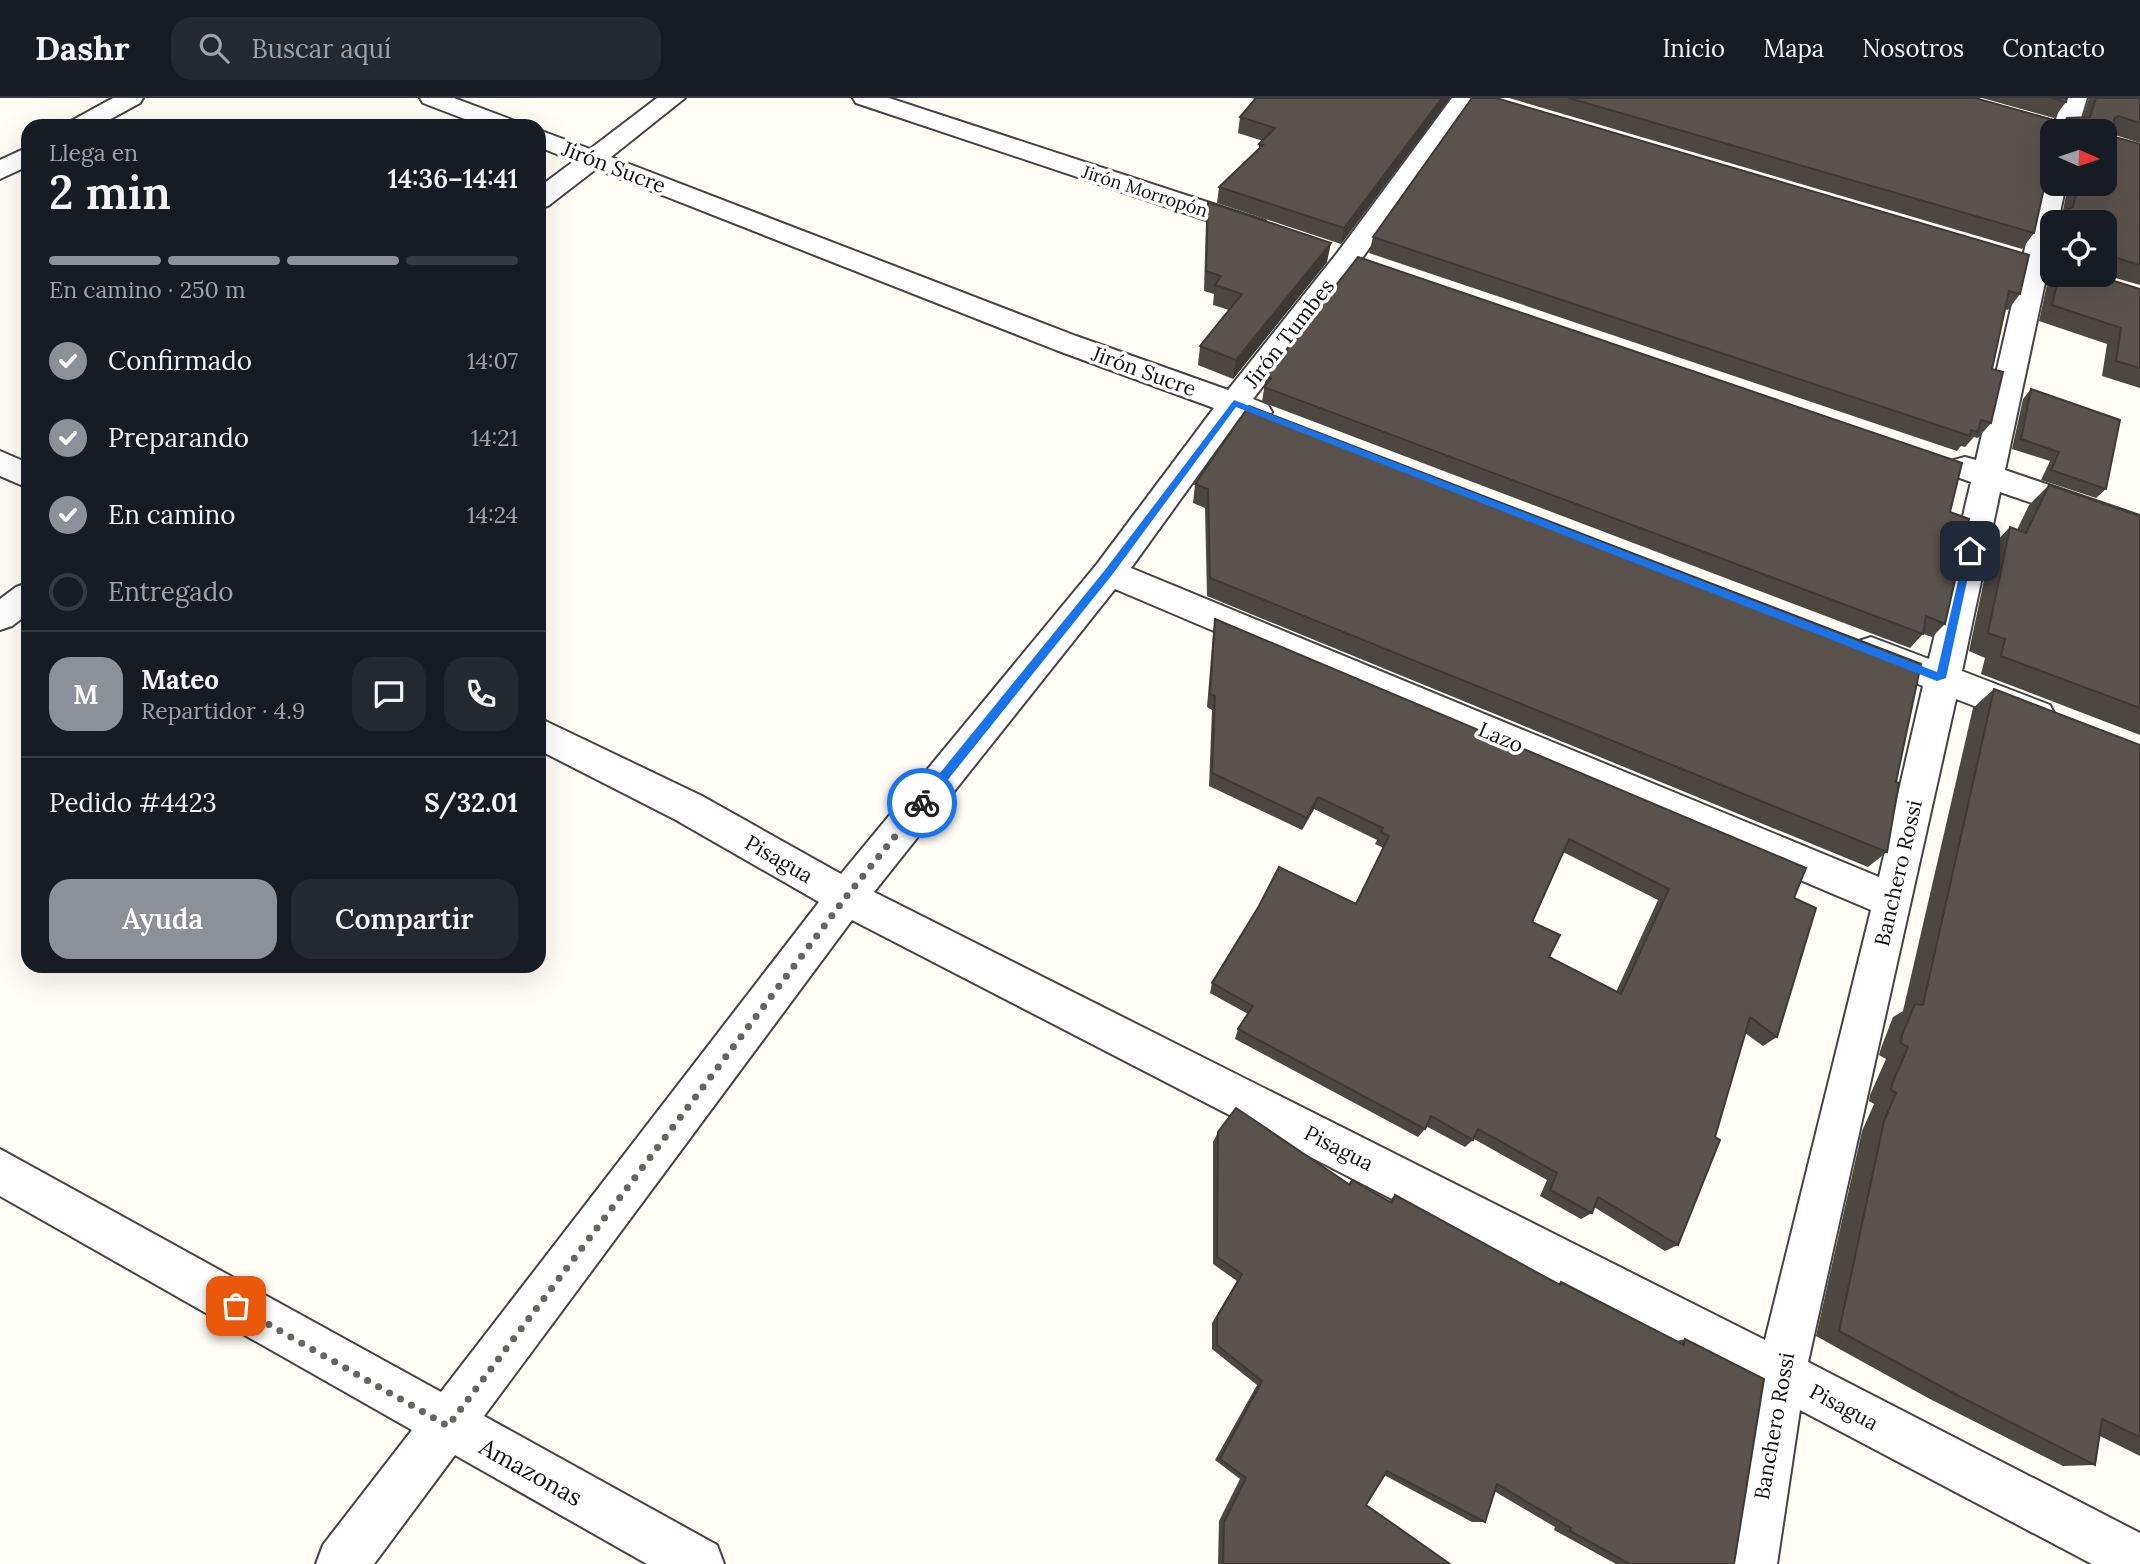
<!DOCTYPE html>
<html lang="es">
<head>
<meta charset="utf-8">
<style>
  :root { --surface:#171b24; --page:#242831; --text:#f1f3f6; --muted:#9ea1a6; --line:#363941; --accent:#8c9099 }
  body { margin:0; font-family:Lora,serif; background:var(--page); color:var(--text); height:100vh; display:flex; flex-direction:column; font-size:26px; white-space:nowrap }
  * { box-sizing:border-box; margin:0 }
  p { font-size:23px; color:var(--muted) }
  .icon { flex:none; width:38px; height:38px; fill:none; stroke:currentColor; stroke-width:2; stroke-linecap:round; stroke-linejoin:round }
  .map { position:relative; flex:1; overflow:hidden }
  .details { position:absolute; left:21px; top:21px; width:525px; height:854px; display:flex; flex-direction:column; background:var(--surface); border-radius:21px; box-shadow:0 7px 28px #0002 }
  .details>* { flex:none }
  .needle { width:46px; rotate:93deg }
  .fabs { position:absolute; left:2040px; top:21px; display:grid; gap:14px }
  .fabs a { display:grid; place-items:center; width:77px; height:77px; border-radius:14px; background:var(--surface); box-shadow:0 7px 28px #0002; font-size:35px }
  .pin { position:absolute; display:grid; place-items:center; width:60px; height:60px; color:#fff; margin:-30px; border-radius:14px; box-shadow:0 4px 10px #0006 }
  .courier { position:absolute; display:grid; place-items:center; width:70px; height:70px; margin:-35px; border:5px solid #1a73e8; border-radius:50%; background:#fff; color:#222; box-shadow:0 2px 9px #0007 }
  .headline em { font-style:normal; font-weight:600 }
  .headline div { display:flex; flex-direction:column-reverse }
  .headline { display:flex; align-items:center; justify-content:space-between; height:119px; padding:0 28px }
  h1 { font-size:46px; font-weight:600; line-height:52px }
  .bar { display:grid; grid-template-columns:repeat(4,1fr); gap:10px 7px; align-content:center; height:84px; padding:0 28px }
  .bar i { height:9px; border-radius:5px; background:var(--line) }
  .bar .active { background:var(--accent) }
  .bar p { grid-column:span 4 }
  .line { display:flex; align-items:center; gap:18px; padding:0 28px; border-top:2px solid var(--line) }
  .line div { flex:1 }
  .round { display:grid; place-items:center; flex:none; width:74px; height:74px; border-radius:21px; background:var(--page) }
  ol { padding:0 28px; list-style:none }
  li { display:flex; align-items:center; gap:21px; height:77px }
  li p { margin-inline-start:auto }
  li .icon { padding:7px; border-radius:50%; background:var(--accent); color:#fff; stroke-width:4 }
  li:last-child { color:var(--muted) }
  li i { width:38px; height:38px; border:4px solid var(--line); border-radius:50% }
  .primary-button { display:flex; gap:14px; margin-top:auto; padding:14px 28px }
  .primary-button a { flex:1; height:80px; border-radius:21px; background:var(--accent); color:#fff; font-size:28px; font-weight:600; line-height:80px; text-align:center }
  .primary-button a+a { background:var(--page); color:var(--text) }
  header { display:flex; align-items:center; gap:42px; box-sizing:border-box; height:98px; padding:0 35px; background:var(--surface); border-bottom:2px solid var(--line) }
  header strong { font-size:33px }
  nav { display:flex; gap:38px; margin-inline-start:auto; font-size:24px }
  .search { width:490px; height:63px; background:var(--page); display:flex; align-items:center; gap:18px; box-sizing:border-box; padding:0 24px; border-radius:21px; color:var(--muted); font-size:26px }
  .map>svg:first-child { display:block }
</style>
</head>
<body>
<header>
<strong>Dashr</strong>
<div class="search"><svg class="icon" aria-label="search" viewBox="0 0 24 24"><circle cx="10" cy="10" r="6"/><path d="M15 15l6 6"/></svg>Buscar aquí</div>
<nav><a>Inicio</a><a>Mapa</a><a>Nosotros</a><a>Contacto</a></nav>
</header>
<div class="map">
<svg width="2140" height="1466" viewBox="0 0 2140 1466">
  <rect width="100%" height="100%" fill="#fffdf5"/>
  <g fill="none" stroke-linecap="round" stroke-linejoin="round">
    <g stroke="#444" stroke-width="4">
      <g id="minor">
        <polygon points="113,0 143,0 140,5 98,28 67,28 71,23"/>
        <polygon points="420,0 454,0 515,23 519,28 483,28 423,5"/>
        <path d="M657 0H685L611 59 1076 238 1228 292 1338 154 1452 0H1476L1358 166 1253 301 1268 307 1272 314 1268 321 1257 324 1240 319 1131 470 1879 779 1923 588 1859 563 1853 553 1859 543 1871 539 1929 561 1971 384 1954 378 1949 370 1954 362 1965 359 1976 362 2040 85 2044 79 2053 77V86H2066L2058 124H2053V147L2005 372 2140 418V442L2000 394 1962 573 2050 607 2055 617 2050 627 2037 632 1956 601 1808 1264 2140 1435V1466H2092L1800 1312 1777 1466H1725L1754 1288 852 822 484 1318 717 1447 724 1466H647L455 1357 374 1466H316L323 1447 412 1332 0 1098V1051L441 1294 819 804 676 722 539 652V620L702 698 841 776 1097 466 1214 310 1056 252 596 71 548 108 539 110V89L574 63 539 49V32L590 51ZM1115 491 1871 812 1765 1242 874 794Z"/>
        <polygon points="853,0 889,0 1265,123 1268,129 1265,135 1245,135 856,5"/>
        <polygon points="2063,0 2087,0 2077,33 2052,33"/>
        <polygon points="28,49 28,68 0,81 0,62"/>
        <polygon points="0,353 28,365 28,390 0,378"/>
        <polygon points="28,485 28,516 12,528 0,532 0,501 16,489"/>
      </g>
    </g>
    <use href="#minor" fill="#fff" fill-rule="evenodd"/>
  </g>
  <g fill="#4d4742" fill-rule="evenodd">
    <polygon points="1251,0 1450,0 1341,146 1217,105 1219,89 1259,52 1259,46 1263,43 1238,35 1240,19 1255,1"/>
    <polygon points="1472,0 2020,196 2008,212 2005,211 1992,271 1991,325 1978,340 1974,339 1965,349 1961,348 1957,353 1369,155 1373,139"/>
    <polygon points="1509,0 1975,0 2064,24 2083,19 2089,0 2140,0 2140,45 2115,37 2115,39 2140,46 2140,187 2105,177 2105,124 2057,124 2062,118 2068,86 2105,86 2053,33 2047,76 2034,135 2022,151"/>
    <polygon points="1982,0 2067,0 2066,4 2054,20"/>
    <polygon points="1208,104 1327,164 1233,281 1198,267 1200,248 1229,212 1213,207 1214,196 1204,193 1206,124"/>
    <polygon points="2053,176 2095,177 2140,191 2140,290 2102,278 2107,246 2039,223 2048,182"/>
    <polygon points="1266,278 1950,414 1945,526 1932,539 1923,536 1910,550 1262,304"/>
    <polygon points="2031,291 2106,391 2096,400 2041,382 2050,363 2012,351 2023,301"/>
    <polygon points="1195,386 1896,684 1887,754 1868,769 1207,498 1205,410 1193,405"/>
    <polygon points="2049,387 2140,418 2140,637 1981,576 1985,560 1969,553 1991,449 2010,429 2017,432 2029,407"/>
    <path d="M1215 521 1794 800 1777 939 1763 948 1745 935 1678 1147 1665 1153 1594 1109 1592 1115 1581 1121 1540 1098 1547 1082 1474 1041 1465 1049 1426 1028 1425 1031 1418 1039 1235 941 1238 931 1248 916 1210 895 1212 885 1356 806 1384 750 1375 746 1377 742 1314 711 1302 732 1209 688 1212 612 1207 609 1213 535ZM1563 754 1658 802 1616 894 1549 859 1532 824Z"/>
    <polygon points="1994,591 2140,647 2140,1358 2100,1338 2095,1367 2063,1368 1928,1300 1816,1238 1862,1033 1874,1006 1869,1003 1870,997 1886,961 1879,957 1881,950 1893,919 1903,913 1973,610"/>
    <polygon points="1218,1034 1348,1086 1352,1082 1389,1103 1395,1097 1557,1186 1561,1184 1677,1243 1685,1241 1734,1466 1616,1466 1554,1432 1555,1429 1494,1393 1485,1424 1472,1424 1384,1377 1366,1407 1450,1466 1218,1466 1219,1423 1240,1381 1215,1362 1257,1287 1212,1251 1212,1225 1237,1183 1213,1166 1213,1044"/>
  </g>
  <g fill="#3f3936">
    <polygon points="1442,0 1450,0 1341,146 1344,130"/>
    <polygon points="2053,64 2053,75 2043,76"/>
    <polygon points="1331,145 1327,164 1233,281 1236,262"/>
    <polygon points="1318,699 1314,711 1302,732 1307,720"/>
  </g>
  <g fill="#5a524d" stroke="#3f3936" stroke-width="2" fill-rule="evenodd">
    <polygon points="1256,0 1442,0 1344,130 1219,89 1263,47 1259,46 1275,30 1240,19"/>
    <polygon points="1472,0 1496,0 2029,157 2020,196 2009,193 1992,271 2003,274 1991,325 1981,322 1978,334 1971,332 1970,338 1373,139"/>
    <polygon points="1569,0 1975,0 2064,25 2067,20 2090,19 2096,0 2140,0 2140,25 2118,18 2114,21 2115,39 2140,46 2140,167 2110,158 2105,158 2105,124 2067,124 2068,111 2073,109 2078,86 2105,86 2105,33 2053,33 2053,64 2049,68 2034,135"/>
    <polygon points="2052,0 2067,0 2066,4"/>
    <polygon points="1208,104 1331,145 1236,262 1200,248 1242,196 1215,187 1221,178 1206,173"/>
    <polygon points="1358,159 1962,365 1950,414 1969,421 1945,526 1926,518 1923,536 1264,289 1271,280 1266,278"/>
    <polygon points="2059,177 2095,177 2140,191 2140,270 2116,263 2121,230 2052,207"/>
    <polygon points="2031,291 2120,322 2106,391 2051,372 2059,354 2021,341"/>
    <polygon points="1249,308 1921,566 1896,684 1899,685 1887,754 1210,480 1208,391 1195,386"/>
    <polygon points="2049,387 2140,418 2140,610 2001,558 2005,541 1988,535 2010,429 2026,435"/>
    <path d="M1215 521 1806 770 1794 800 1816 810 1777 939 1750 919 1715 1039 1720 1042 1678 1147 1598 1099 1592 1115 1550 1092 1557 1075 1478 1031 1473 1042 1431 1018 1425 1031 1238 931 1253 908 1212 885 1259 808 1279 769 1356 806 1389 738 1381 734 1383 730 1318 699 1307 720 1212 675 1215 598 1210 596ZM1569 741 1669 791 1621 896 1549 859 1560 837 1532 824Z"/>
    <polygon points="1994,591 2140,647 2140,1339 2102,1321 2095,1367 1955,1296 1839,1233 1884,1023 1896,995 1891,992 1892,986 1908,949 1901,945 1902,937 1915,906 1923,907"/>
    <polygon points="1236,1010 1350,1087 1352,1082 1392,1105 1395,1097 1560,1187 1561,1184 1684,1247 1685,1241 1764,1281 1734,1466 1630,1466 1570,1433 1571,1430 1497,1386 1485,1424 1387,1373 1366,1407 1450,1466 1223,1466 1224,1424 1246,1380 1220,1361 1262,1283 1217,1247 1217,1219 1242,1176 1217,1159 1218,1034"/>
  </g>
  <polygon fill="#1a73e8" points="1234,302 1937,574 1965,453 1974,451 1946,580 1937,583 1236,309 1112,477 926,709 918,709 918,702 1105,472"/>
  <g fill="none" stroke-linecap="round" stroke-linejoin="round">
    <polyline stroke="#646461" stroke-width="7" stroke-dasharray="0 12.6" points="236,1208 448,1328 846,799 922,705"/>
  </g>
  <g text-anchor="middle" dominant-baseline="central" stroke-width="7" stroke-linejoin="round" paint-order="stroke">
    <g font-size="18" fill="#111" stroke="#fff">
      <text transform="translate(1145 93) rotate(18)">Jirón Morropón</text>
    </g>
    <g font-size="21" fill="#111" stroke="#fff">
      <text transform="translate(614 69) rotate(21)">Jirón Sucre</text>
      <text transform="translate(1289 235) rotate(-52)">Jirón Tumbes</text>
      <text transform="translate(1144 273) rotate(20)">Jirón Sucre</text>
      <text transform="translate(1501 639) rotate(23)">Lazo</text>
      <text transform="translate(779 761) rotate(30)">Pisagua</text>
      <text transform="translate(1898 775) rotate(-77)">Banchero Rossi</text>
      <text transform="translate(1339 1050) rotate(27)">Pisagua</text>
      <text transform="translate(1844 1309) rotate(28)">Pisagua</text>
      <text transform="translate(1774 1328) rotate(-80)">Banchero Rossi</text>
    </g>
    <g font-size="24" fill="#111" stroke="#fff">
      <text transform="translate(531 1374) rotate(29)">Amazonas</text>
    </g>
  </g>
</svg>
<div class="fabs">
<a><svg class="needle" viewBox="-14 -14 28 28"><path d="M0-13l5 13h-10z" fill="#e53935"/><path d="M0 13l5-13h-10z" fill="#9ea1a6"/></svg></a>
<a><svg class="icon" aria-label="locate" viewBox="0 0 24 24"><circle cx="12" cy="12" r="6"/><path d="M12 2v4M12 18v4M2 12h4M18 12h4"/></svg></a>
</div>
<div class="pin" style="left:236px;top:1208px;background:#ea580c"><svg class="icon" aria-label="bag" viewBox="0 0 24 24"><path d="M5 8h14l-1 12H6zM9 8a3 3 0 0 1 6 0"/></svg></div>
<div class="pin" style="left:1970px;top:453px;background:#1f2937"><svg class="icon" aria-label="home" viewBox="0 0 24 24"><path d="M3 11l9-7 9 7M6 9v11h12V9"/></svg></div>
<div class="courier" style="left:922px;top:705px"><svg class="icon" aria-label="bike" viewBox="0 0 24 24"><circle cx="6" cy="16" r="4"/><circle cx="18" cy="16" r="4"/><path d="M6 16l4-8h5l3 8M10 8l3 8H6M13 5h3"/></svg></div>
<section class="details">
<div class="headline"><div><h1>2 min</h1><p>Llega en</p></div><em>14:36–14:41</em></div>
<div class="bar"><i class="active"></i><i class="active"></i><i class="active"></i><i></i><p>En camino · 250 m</p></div>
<ol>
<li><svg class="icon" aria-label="check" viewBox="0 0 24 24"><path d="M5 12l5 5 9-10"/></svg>Confirmado<p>14:07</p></li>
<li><svg class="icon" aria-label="check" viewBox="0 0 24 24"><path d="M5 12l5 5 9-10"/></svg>Preparando<p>14:21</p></li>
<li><svg class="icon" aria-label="check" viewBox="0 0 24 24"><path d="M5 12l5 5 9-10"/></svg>En camino<p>14:24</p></li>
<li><i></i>Entregado</li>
</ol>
<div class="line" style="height:126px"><b class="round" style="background:var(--accent);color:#fff">M</b><div><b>Mateo</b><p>Repartidor · 4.9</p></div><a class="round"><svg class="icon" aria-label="chat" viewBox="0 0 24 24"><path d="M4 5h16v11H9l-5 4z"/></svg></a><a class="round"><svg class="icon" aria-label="phone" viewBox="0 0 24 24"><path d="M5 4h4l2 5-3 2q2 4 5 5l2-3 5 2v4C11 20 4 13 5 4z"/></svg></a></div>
<div class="line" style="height:91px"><div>Pedido #4423</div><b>S/32.01</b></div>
<div class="primary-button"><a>Ayuda</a><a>Compartir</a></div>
</section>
</div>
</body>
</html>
